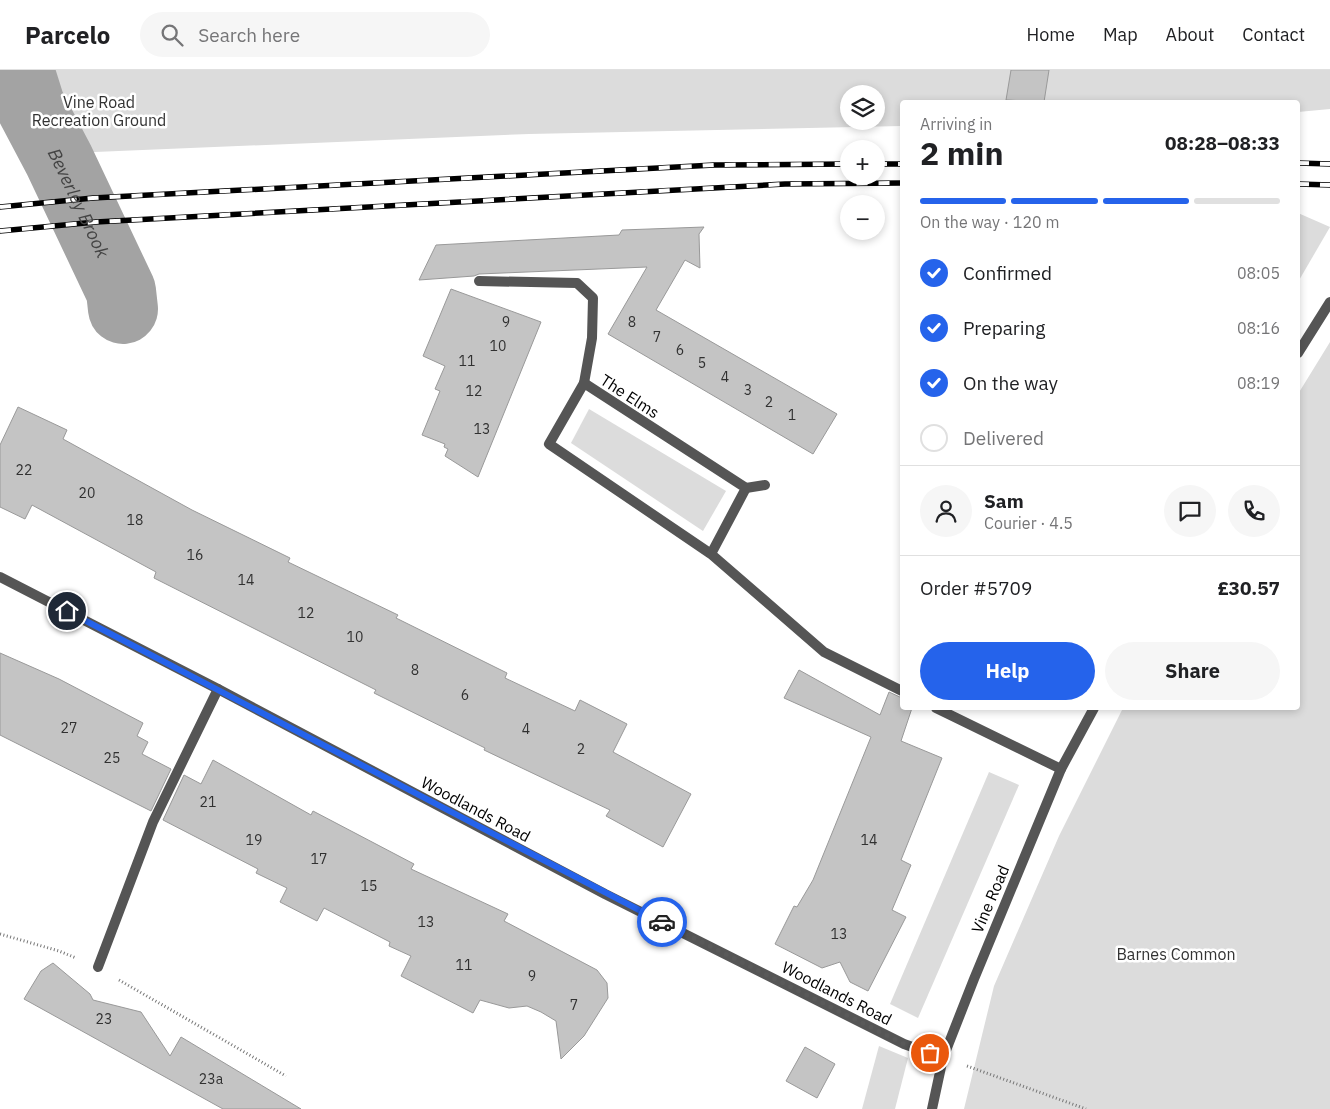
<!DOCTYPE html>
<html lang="en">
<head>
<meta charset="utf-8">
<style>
  :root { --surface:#fff; --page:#f6f6f6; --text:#202124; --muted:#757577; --line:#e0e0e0; --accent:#2563eb }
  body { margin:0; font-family:"IBM Plex Sans",sans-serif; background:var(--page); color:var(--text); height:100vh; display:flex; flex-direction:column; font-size:19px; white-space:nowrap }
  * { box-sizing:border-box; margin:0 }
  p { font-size:16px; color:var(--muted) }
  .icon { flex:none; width:28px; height:28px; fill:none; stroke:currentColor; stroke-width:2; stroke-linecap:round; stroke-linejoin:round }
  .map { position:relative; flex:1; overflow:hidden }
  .side { position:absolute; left:900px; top:30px; width:400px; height:610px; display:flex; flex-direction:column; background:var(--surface); border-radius:5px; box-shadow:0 2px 8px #0003 }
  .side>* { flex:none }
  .controls { position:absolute; left:840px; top:15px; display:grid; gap:10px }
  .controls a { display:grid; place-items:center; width:45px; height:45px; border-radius:50%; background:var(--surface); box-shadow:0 2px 8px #0003; font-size:25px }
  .pin { position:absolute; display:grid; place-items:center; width:42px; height:42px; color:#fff; margin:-21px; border:2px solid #fff; border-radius:50%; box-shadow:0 1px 5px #0007 }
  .courier { position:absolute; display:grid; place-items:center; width:50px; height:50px; margin:-25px; border:4px solid #2563eb; border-radius:50%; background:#fff; color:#222; box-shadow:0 1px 6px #0007 }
  .headline em { font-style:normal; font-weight:700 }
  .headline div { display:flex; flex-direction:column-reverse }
  .headline { display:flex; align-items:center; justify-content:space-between; height:85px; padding:0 20px }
  h1 { font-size:32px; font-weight:700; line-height:38px }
  .bar { display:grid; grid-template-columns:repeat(4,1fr); gap:8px 5px; align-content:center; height:60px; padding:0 20px }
  .bar i { height:6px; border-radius:4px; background:var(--line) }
  .bar .selected { background:var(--accent) }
  .bar p { grid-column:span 4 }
  .line { display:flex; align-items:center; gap:12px; padding:0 20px; border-top:1px solid var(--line) }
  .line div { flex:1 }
  .round { display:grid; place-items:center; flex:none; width:52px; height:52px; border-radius:26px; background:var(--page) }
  ol { padding:0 20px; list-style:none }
  li { display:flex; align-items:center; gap:15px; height:55px }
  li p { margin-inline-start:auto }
  li .icon { padding:5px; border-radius:50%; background:var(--accent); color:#fff; stroke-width:4 }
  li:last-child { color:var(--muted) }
  li i { width:28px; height:28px; border:2px solid var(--line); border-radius:50% }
  .button { display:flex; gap:10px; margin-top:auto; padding:10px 20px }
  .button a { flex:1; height:58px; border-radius:30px; background:var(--accent); color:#fff; font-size:20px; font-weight:700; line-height:58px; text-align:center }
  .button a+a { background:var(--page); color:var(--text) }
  header { display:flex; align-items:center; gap:30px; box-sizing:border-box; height:70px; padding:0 25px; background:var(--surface); border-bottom:1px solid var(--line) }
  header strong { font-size:24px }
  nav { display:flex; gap:28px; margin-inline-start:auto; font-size:18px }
  .search { width:350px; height:45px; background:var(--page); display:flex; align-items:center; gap:12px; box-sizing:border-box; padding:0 18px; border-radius:28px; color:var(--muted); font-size:19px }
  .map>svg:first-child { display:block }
</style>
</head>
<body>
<header>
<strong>Parcelo</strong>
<div class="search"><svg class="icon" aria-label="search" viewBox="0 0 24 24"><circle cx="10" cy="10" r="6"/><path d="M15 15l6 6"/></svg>Search here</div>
<nav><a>Home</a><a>Map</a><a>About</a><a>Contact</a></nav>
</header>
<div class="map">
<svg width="1330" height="1039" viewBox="0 0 1330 1039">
  <rect width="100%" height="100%" fill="#fff"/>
  <g fill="#dcdcdc" fill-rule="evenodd">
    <path d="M35 0H1330V39L1298 42V32H902V56L529 64 71 83ZM849 24H876V51H849Z"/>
    <polygon points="1298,143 1330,157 1298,212"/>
    <polygon points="1330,272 1330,1039 964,1039 994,916 1059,766 1123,638 1298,638 1298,324"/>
    <polygon points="589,339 726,421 703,461 571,373"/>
    <polygon points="989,702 1019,715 918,948 890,934"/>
    <polygon points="879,976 908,988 895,1039 862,1039"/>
  </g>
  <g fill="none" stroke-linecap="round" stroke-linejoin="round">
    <path stroke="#a3a3a3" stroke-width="70" id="s1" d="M19 0 30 35 59 90 121 221 123 239"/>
  </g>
  <g fill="#c4c4c4" stroke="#999">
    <polygon points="1011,0 1049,0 1044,32 1006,30"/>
    <polygon points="704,157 699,164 700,198 685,190 656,240 837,344 813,384 608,264 647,197 479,204 474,206 419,210 436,175 619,165 622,160"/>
    <polygon points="451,219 541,252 478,407 445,386 448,379 444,377 445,374 422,365 440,321 435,319 445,296 423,286"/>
    <polygon points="18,337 67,360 63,369 192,440 290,488 288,492 398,545 396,548 507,603 505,608 575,641 580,630 627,654 613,682 691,724 663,777 606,746 610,740 484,680 485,678 374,623 376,620 154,508 156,502 32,435 25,449 0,437 0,375"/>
    <polygon points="0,583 59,609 143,653 137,666 148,672 142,684 171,699 151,741 0,665"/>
    <polygon points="799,600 880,645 889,622 902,628 902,638 912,638 901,671 942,688 901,790 911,795 892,840 906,847 868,921 850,912 840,892 822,898 775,874 794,836 797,837 813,810 871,667 784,628"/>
    <polygon points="213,690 311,745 313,741 414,794 411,799 508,844 504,851 597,900 607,913 608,928 584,966 561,989 556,951 541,942 527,936 509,938 480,930 473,943 401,906 411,886 389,876 390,872 324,838 317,851 280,832 287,818 256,803 258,799 163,750 184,705 201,714"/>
    <polygon points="53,893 90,924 93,930 141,942 170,986 181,967 301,1039 223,1039 24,929 41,901"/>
    <polygon points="805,977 835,994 817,1028 786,1011"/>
  </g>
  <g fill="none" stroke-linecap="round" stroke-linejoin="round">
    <g stroke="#777" stroke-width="3" stroke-dasharray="1 2.5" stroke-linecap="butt">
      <polyline points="0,864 59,881 76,888"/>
      <polyline points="119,910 286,1006"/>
      <polyline points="967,996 1086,1039"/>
    </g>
    <g stroke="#555" stroke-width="10">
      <polyline points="479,211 577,213 593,228 592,268 584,313"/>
      <polyline points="746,418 765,415"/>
      <polyline points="98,897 153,752 218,619"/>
    </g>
    <g stroke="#555" stroke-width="10">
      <polyline points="1298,283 1330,232"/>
      <polyline points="711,484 746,418 584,313 549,374 711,484 824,582 902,621"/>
      <polyline points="0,507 218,619 605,824 904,974 943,988"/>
      <polyline points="936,638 1061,699"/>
      <polyline points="932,1039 943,988 974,909 1061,699 1094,638"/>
    </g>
    <g stroke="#000" stroke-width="5.5">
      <g id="rail">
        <polyline points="1298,93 1330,94"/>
        <polyline points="876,94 902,94"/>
        <polyline points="1298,114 1330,115"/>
        <polyline points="0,137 93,128 714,95 849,94"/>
        <polyline points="0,161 96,152 785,114 902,113"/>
      </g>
    </g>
    <use href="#rail" stroke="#fff" stroke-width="4" stroke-dasharray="11" stroke-linecap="butt"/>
  </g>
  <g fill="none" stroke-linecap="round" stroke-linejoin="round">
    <polyline stroke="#595959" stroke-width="5" stroke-dasharray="0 9" points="662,852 904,974 930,983"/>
    <polyline stroke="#2563eb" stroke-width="6" points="67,541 662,852"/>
  </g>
  <g text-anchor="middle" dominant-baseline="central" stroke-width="5" stroke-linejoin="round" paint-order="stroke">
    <g font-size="14" fill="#313131">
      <text x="506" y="252">9</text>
      <text x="632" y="252">8</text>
      <text x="657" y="267">7</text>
      <text x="498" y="276">10</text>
      <text x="680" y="280">6</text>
      <text x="467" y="291">11</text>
      <text x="702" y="293">5</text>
      <text x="725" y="307">4</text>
      <text x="748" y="320">3</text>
      <text x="474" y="321">12</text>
      <text x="769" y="332">2</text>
      <text x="792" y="345">1</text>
      <text x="482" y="359">13</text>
      <text x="24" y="400">22</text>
      <text x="87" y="423">20</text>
      <text x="135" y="450">18</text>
      <text x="195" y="485">16</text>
      <text x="246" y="510">14</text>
      <text x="306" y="543">12</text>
      <text x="355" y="567">10</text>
      <text x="415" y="600">8</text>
      <text x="465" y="625">6</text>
      <text x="69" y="658">27</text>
      <text x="526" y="659">4</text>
      <text x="581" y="679">2</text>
      <text x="112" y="688">25</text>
      <text x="208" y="732">21</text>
      <text x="254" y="770">19</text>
      <text x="869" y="770">14</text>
      <text x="319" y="789">17</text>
      <text x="369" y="816">15</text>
      <text x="426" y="852">13</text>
      <text x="839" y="864">13</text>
      <text x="464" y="895">11</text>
      <text x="532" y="906">9</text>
      <text x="574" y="935">7</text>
      <text x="104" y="949">23</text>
      <text x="211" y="1009">23a</text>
    </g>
    <g font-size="16" fill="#333" stroke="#fff">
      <text x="99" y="32">Vine Road<tspan x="99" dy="18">Recreation Ground</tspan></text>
      <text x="1176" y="884">Barnes Common</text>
    </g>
    <g font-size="16" fill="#000" stroke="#fff">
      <text transform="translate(630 326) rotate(33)">The Elms</text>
      <text transform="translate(476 739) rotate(28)">Woodlands Road</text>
      <text transform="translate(990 829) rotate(-67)">Vine Road</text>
      <text transform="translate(837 923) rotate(27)">Woodlands Road</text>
    </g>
    <g font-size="18" font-style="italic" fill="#444" stroke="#fff">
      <text stroke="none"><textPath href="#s1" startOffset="146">Beverley Brook</textPath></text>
    </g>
  </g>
</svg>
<div class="controls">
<a><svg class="icon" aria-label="layers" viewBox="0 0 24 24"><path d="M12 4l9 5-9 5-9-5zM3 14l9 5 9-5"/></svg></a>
<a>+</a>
<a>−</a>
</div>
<div class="pin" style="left:930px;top:983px;background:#ea580c"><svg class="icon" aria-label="bag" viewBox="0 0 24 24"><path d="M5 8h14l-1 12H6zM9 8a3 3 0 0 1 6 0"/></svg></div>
<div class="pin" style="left:67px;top:541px;background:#1f2937"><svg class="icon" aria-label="home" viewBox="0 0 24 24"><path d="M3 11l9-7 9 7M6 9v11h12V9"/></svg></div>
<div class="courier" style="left:662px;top:852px"><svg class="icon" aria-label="car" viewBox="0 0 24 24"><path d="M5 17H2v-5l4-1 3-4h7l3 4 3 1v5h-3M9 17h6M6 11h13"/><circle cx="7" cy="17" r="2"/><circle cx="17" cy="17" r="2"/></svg></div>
<section class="side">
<div class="headline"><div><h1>2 min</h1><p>Arriving in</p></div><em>08:28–08:33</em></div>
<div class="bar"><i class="selected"></i><i class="selected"></i><i class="selected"></i><i></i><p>On the way · 120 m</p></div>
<ol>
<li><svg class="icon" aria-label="check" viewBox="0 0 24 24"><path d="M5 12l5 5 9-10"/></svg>Confirmed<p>08:05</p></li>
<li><svg class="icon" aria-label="check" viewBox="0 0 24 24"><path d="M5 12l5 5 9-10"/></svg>Preparing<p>08:16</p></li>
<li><svg class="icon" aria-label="check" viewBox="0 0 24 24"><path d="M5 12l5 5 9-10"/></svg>On the way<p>08:19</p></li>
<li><i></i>Delivered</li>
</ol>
<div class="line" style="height:90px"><a class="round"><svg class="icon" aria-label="person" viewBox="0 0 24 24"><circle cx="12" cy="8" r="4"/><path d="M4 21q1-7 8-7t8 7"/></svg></a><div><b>Sam</b><p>Courier · 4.5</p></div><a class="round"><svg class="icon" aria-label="chat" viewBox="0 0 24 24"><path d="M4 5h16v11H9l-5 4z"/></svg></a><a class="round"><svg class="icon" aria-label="phone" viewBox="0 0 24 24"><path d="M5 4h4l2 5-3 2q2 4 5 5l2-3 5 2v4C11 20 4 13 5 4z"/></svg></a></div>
<div class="line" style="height:65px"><div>Order #5709</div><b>£30.57</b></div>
<div class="button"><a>Help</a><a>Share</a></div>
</section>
</div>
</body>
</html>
